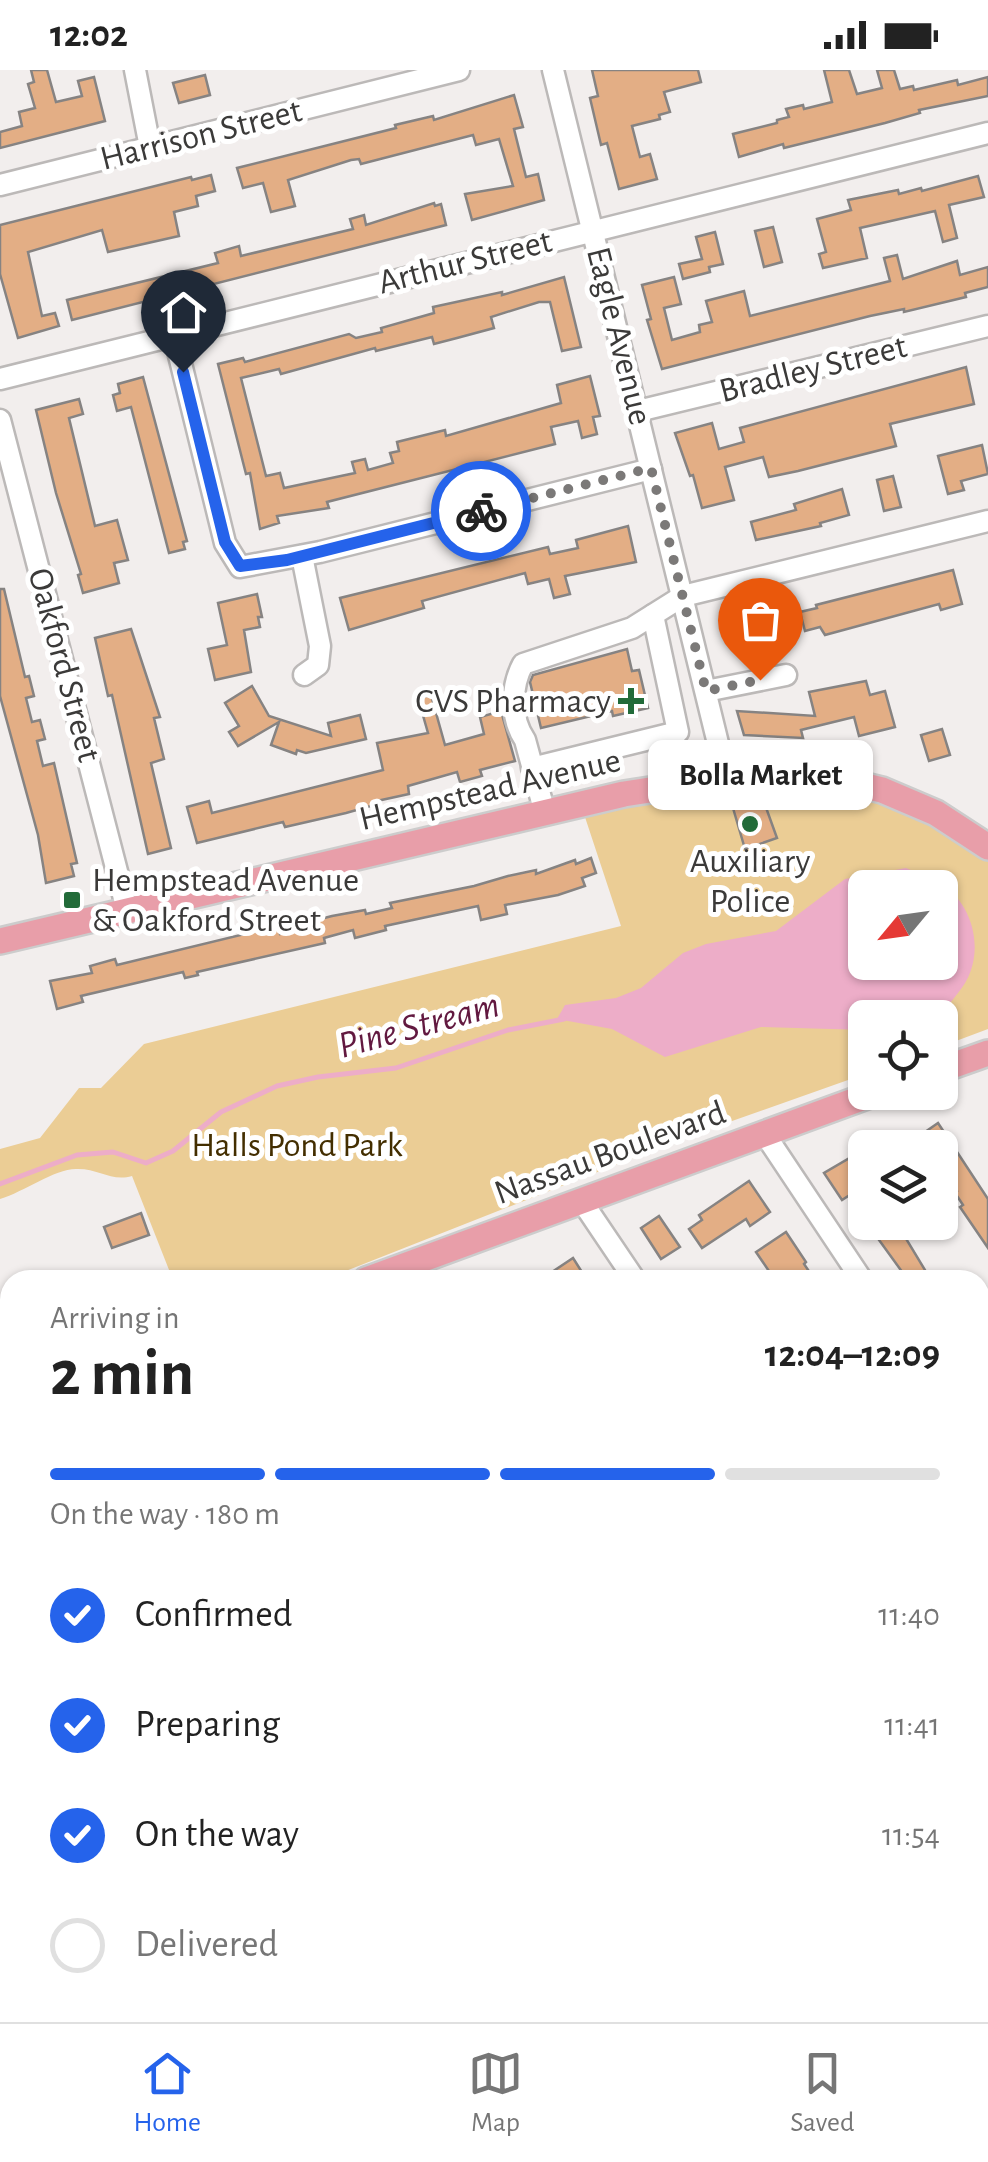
<!DOCTYPE html>
<html lang="en">
<head>
<meta charset="utf-8">
<style>
  :root { --surface:#fff; --page:#f6f6f6; --text:#222; --muted:#767676; --line:#e0e0e0; --accent:#2563eb }
  body { margin:0; font-family:"Alegreya Sans",sans-serif; background:var(--page); color:var(--text); height:100vh; display:flex; flex-direction:column; font-size:38px; white-space:nowrap }
  * { box-sizing:border-box; margin:0 }
  p { font-size:32px; color:var(--muted) }
  .icon { flex:none; width:55px; height:55px; fill:none; stroke:currentColor; stroke-width:2; stroke-linecap:round; stroke-linejoin:round }
  .map { position:relative; flex:1; overflow:hidden }
  .details { position:absolute; left:0px; top:1200px; width:990px; height:752px; display:flex; flex-direction:column; background:var(--surface); border-radius:30px 30px 0 0; box-shadow:0 2px 8px #0004 }
  .details>* { flex:none }
  .needle { width:65px; rotate:241deg }
  .fabs { position:absolute; left:848px; top:800px; display:grid; gap:20px }
  .fabs a { display:grid; place-items:center; width:110px; height:110px; border-radius:15px; background:var(--surface); box-shadow:0 2px 8px #0004; font-size:50px }
  .pin { position:absolute; display:grid; place-items:center; width:85px; height:85px; color:#fff; margin:-102px -42px; border-radius:50% 50% 50% 0; rotate:-45deg; box-shadow:0 0 10px #0007 }
  .pin .icon { rotate:45deg }
  .courier { position:absolute; display:grid; place-items:center; width:100px; height:100px; margin:-50px; border:8px solid #2563eb; border-radius:50%; background:#fff; color:#222; box-shadow:0 2px 12px #0007 }
  .bubble { position:absolute; height:70px; border-radius:15px; background:var(--surface); box-shadow:0 2px 8px #0004; font-size:32px; font-weight:600; line-height:70px; text-align:center }
  .headline em { font-style:normal; font-weight:600 }
  .headline div { display:flex; flex-direction:column-reverse }
  .headline { display:flex; align-items:center; justify-content:space-between; height:170px; padding:0 50px }
  h1 { font-size:65px; font-weight:600; line-height:75px }
  .bar { display:grid; grid-template-columns:repeat(4,1fr); gap:15px 10px; align-content:center; height:120px; padding:0 50px }
  .bar i { height:12px; border-radius:8px; background:var(--line) }
  .bar .selected { background:var(--accent) }
  .bar p { grid-column:span 4 }
  ol { padding:0 50px; list-style:none }
  li { display:flex; align-items:center; gap:30px; height:110px }
  li p { margin-inline-start:auto }
  li .icon { padding:10px; border-radius:50%; background:var(--accent); color:#fff; stroke-width:4 }
  li:last-child { color:var(--muted) }
  li i { width:55px; height:55px; border:5px solid var(--line); border-radius:50% }
  .status { display:flex; justify-content:space-between; align-items:center; height:70px; padding:0 50px; background:var(--surface); direction:ltr }
  .status svg { height:28px; fill:currentColor }
  .tabs { display:flex; justify-content:space-around; align-items:center; height:140px; border-top:2px solid var(--line); background:var(--surface); font-size:28px; color:var(--muted) }
  .tabs a { display:grid; justify-items:center; gap:5px }
  .tabs .selected { color:var(--accent) }
  .map>svg:first-child { display:block }
</style>
</head>
<body>
<div class="status"><b>12:02</b><svg viewBox="0 0 49 12"><path d="M0 12V9h3v3zM5 12V6h3v6zM10 12V3h3v9zM15 12V0h3v12zM26 1h20v11H26zM47 4h2v5h-2z"/></svg></div>
<div class="map">
<svg width="988" height="1952" viewBox="0 0 988 1952">
  <rect width="100%" height="100%" fill="#f2eeed"/>
  <path fill="#ebcd95" fill-rule="evenodd" d="M828 704 988 776V959L940 977V948H865V1004L681 1069 323 1210H173L132 1106C111 1112 98 1098 76 1099 54 1099 24 1122 0 1129V1079L40 1068 79 1018H101L144 974 621 856 580 732ZM865 818H940V892H865Z"/>
  <path fill="#edadc8" fill-rule="evenodd" d="M906 798C915 802 927 804 935 809 976 832 988 888 958 923 950 933 942 945 928 948 909 951 885 948 865 948V960L761 957 665 987 612 959 557 949 565 935 616 928 641 918 683 883 706 874 776 861 845 809ZM865 818H940V892H865Z"/>
  <g fill="none" stroke-linecap="round" stroke-linejoin="round">
    <polyline stroke="#edadc8" stroke-width="5" points="0,1114 77,1085 113,1082 146,1093 173,1081 221,1042 277,1016 318,1007 396,998 508,960 564,949"/>
  </g>
  <g fill="#e3ae85" stroke="#868382" stroke-width="2.5">
    <polygon points="31,0 47,0 56,32 82,26 78,11 94,7 105,51 0,78 0,62 22,56 19,42 35,38 28,14 34,12"/>
    <polygon points="592,0 698,0 701,12 664,22 670,42 659,45 660,49 632,56 640,87 650,84 657,109 619,119 607,73 601,75 590,28 598,26"/>
    <polygon points="824,0 849,0 857,24 882,18 877,0 894,0 900,19 913,16 914,20 957,10 958,15 988,7 988,26 919,40 920,43 885,53 784,78 783,74 739,87 733,64 777,53 777,50 789,47 786,39 803,35 804,39 832,32"/>
    <polygon points="205,5 210,25 179,33 173,13"/>
    <polygon points="514,25 523,57 514,59 526,107 538,104 544,130 472,150 465,124 513,116 499,69 476,75 473,65 361,94 359,89 351,90 288,110 295,136 271,142 263,113 243,118 237,98 396,58 395,55 433,46 434,50"/>
    <polygon points="211,105 215,121 196,126 198,136 174,142 179,166 108,182 102,160 28,182 42,246 55,243 59,256 18,268 0,204 0,155 191,107 192,110"/>
    <polygon points="978,106 984,127 949,135 957,168 943,172 935,141 860,158 867,188 823,198 819,184 826,182 817,149 851,140 848,130 898,120 899,124 921,118 922,121"/>
    <polygon points="434,133 435,136 441,134 446,155 72,250 67,230 218,193 215,183 239,176 241,186 353,159 350,149 364,145 366,155"/>
    <polygon points="773,157 782,192 764,197 755,161"/>
    <polygon points="715,162 723,194 709,197 710,202 683,209 679,194 702,189 696,167"/>
    <polygon points="897,185 903,209 957,191 960,205 988,197 988,217 965,223 966,227 904,242 904,239 870,246 662,299 647,250 651,249 642,215 674,207 681,234 664,238 672,270 700,262 699,255 712,252 706,231 744,221 750,246 890,211 884,188"/>
    <polygon points="564,207 581,277 562,281 550,232 539,232 491,247 494,258 457,268 434,274 432,267 376,281 375,278 281,304 279,299 241,308 266,406 280,403 284,418 355,403 352,392 365,389 368,400 393,393 390,383 399,381 397,372 445,360 446,366 561,333 557,315 590,306 600,346 593,347 597,364 582,368 578,351 551,357 555,374 327,432 329,438 277,446 279,453 260,459 250,403 246,404 218,294 243,288 245,292 349,264 356,268 382,262 381,258 434,243 433,237 502,222 502,225"/>
    <polygon points="966,297 974,334 890,354 896,376 798,401 769,407 763,387 725,397 734,430 702,438 693,405 690,406 675,363 712,353 719,379 744,372 740,358"/>
    <polygon points="143,307 187,471 183,472 185,479 169,483 131,337 117,341 113,325 120,323 118,314"/>
    <polygon points="79,329 83,344 69,348 95,456 117,450 128,490 114,493 119,513 83,523 78,505 81,504 56,423 36,340"/>
    <polygon points="982,375 988,404 961,411 964,420 948,424 938,386"/>
    <polygon points="893,406 901,437 884,441 877,410"/>
    <polygon points="842,419 849,445 820,453 821,456 756,470 751,452 796,440 794,434"/>
    <polygon points="628,456 636,492 565,506 570,524 554,528 549,509 528,514 525,503 422,531 424,538 349,560 340,528 548,477 550,484 578,478 576,470"/>
    <polygon points="953,500 962,534 941,540 939,534 825,565 820,557 805,561 800,542 817,538 816,535"/>
    <polygon points="0,519 4,519 25,607 29,606 34,626 26,628 32,652 40,650 45,669 37,671 43,696 54,693 77,793 71,794 74,806 46,813 38,765 0,626"/>
    <polygon points="257,524 262,547 258,547 260,557 244,560 251,602 215,610 208,579 227,575 218,533"/>
    <polygon points="765,533 771,557 765,558 769,572 736,580 727,542"/>
    <polygon points="131,559 160,647 154,648 164,689 151,693 171,778 148,784 112,625 108,626 95,568"/>
    <polygon points="627,579 632,601 639,600 648,638 613,646 612,641 541,658 530,612 533,605"/>
    <polygon points="866,611 870,625 885,621 895,657 859,666 854,647 801,660 803,668 744,665 737,641 815,646 809,622"/>
    <polygon points="252,616 269,646 331,666 328,653 360,645 366,669 306,683 297,680 296,684 271,675 279,652 238,676 229,662 239,656 225,633"/>
    <polygon points="431,625 445,675 484,664 480,647 501,641 515,691 480,700 482,706 460,712 457,702 408,716 409,724 377,731 378,734 346,743 285,757 283,752 197,773 187,737 209,731 212,743 383,700 377,673 428,663 418,628"/>
    <polygon points="942,659 950,685 929,691 921,665"/>
    <polygon points="764,732 777,768 745,779 733,738"/>
    <polygon points="591,788 596,803 582,808 585,816 558,825 505,835 507,844 481,850 478,836 385,856 386,860 355,868 353,860 324,868 325,873 197,902 198,905 185,908 183,902 81,926 83,932 57,939 50,911 92,903 90,896 115,889 117,895 278,856 280,864 310,857 309,852 332,846 365,840 366,844 392,838 390,833 474,816 508,806 536,800 536,804 575,790 576,794"/>
    <polygon points="938,1053 988,1129 988,1178 960,1137 963,1135 955,1123 957,1121 940,1095 940,1078 902,1078"/>
    <polygon points="865,1079 865,1115 842,1130 824,1103"/>
    <polygon points="749,1111 770,1142 750,1156 746,1149 702,1178 689,1159 702,1150 699,1145"/>
    <polygon points="141,1143 149,1165 112,1178 104,1157"/>
    <polygon points="659,1146 680,1177 661,1189 641,1158"/>
    <polygon points="866,1152 896,1152 931,1210 908,1210"/>
    <polygon points="786,1162 806,1192 804,1194 815,1210 775,1210 756,1182"/>
    <polygon points="573,1188 587,1210 540,1210"/>
  </g>
  <g fill="none" stroke-linecap="round" stroke-linejoin="round">
    <g stroke="#bcb9b8" stroke-width="25">
      <g id="minor">
        <polyline points="135,0 150,77"/>
        <polyline points="553,0 726,706"/>
        <polyline points="0,115 459,0"/>
        <polyline points="174,265 225,473 240,497 320,482 651,399"/>
        <polyline points="0,309 988,63"/>
        <polyline points="638,341 988,256"/>
        <polyline points="0,350 127,840"/>
        <polyline points="302,486 320,576 318,595 304,605"/>
        <polyline points="706,621 786,605"/>
        <polyline points="532,698 678,662 653,545"/>
        <path d="M545 743 525 670C510 648 511 616 523 594L632 558 683 526 988 451"/>
        <polyline points="764,1063 862,1210"/>
        <polyline points="581,1130 635,1210"/>
        <polyline points="980,1345 988,1339"/>
        <polyline points="0,1579 10,1574"/>
        <polyline points="980,1621 988,1616"/>
        <polyline points="0,1656 10,1676"/>
        <polyline points="980,1723 988,1735"/>
        <polyline points="0,1928 10,1936"/>
        <polyline points="134,1942 137,1952"/>
        <polyline points="422,1942 430,1952"/>
        <polyline points="670,1942 677,1952"/>
        <polyline points="901,1942 907,1952"/>
      </g>
    </g>
    <g stroke="#ccc" stroke-width="30">
      <g id="major">
        <polyline points="0,871 624,724 773,701 824,706 882,720 936,743 988,777"/>
        <polyline points="940,1000 988,983"/>
        <polyline points="366,1210 878,1022"/>
        <polyline points="0,1374 10,1369"/>
      </g>
    </g>
    <use href="#minor" stroke="#fff" stroke-width="20"/>
    <use href="#major" stroke="#e89ea9" stroke-width="25"/>
  </g>
  <g fill="none" stroke-linecap="round" stroke-linejoin="round">
    <polyline stroke="#7b7978" stroke-width="10" stroke-dasharray="0 18" points="481,441 651,398 706,621 760,610"/>
    <polyline stroke="#2563eb" stroke-width="12" points="183,302 225,472 240,496 287,490 481,441"/>
  </g>
  <g fill="#226b39" stroke="#fff" stroke-width="4">
    <path d="M626 616h10v10h10v10h-10v10h-10v-10h-10v-10h10z"/>
    <circle cx="750" cy="754" r="10"/>
    <rect x="62" y="820" width="20" height="20" rx="5"/>
  </g>
  <g text-anchor="middle" dominant-baseline="central" stroke-width="10" stroke-linejoin="round" paint-order="stroke">
    <g font-size="35" fill="#3b3a39" stroke="#fff">
      <text transform="translate(201 65) rotate(-14)">Harrison Street</text>
      <text transform="translate(465 192) rotate(-14)">Arthur Street</text>
      <text transform="translate(619 266) rotate(76)">Eagle Avenue</text>
      <text transform="translate(813 299) rotate(-14)">Bradley Street</text>
      <text transform="translate(64 595) rotate(75)">Oakford Street</text>
      <text transform="translate(490 720) rotate(-13)">Hempstead Avenue</text>
      <text transform="translate(610 1083) rotate(-20)">Nassau Boulevard</text>
    </g>
    <g font-size="35" fill="#3b3a39" stroke="#fff" text-anchor="end">
      <text x="611" y="631">CVS Pharmacy</text>
      <text x="750" y="791" text-anchor="middle">Auxiliary<tspan x="750" dy="40">Police</tspan></text>
      <text x="92" y="810" text-anchor="start">Hempstead Avenue<tspan x="92" dy="40">&amp; Oakford Street</tspan></text>
    </g>
    <g font-size="35" fill="#432e00" stroke="#fff">
      <text x="297" y="1075">Halls Pond Park</text>
    </g>
    <g font-size="38" font-style="italic" fill="#621940" stroke="#fff">
      <text transform="translate(419 956) rotate(-15)">Pine Stream</text>
    </g>
  </g>
</svg>
<div class="fabs">
<a><svg class="needle" viewBox="-14 -14 28 28"><path d="M0-13l5 13h-10z" fill="#e53935"/><path d="M0 13l5-13h-10z" fill="#767676"/></svg></a>
<a><svg class="icon" aria-label="locate" viewBox="0 0 24 24"><circle cx="12" cy="12" r="6"/><path d="M12 2v4M12 18v4M2 12h4M18 12h4"/></svg></a>
<a><svg class="icon" aria-label="layers" viewBox="0 0 24 24"><path d="M12 4l9 5-9 5-9-5zM3 14l9 5 9-5"/></svg></a>
</div>
<div class="pin" style="left:760px;top:610px;background:#ea580c"><svg class="icon" aria-label="bag" viewBox="0 0 24 24"><path d="M5 8h14l-1 12H6zM9 8a3 3 0 0 1 6 0"/></svg></div>
<div class="pin" style="left:183px;top:302px;background:#1f2937"><svg class="icon" aria-label="home" viewBox="0 0 24 24"><path d="M3 11l9-7 9 7M6 9v11h12V9"/></svg></div>
<div class="courier" style="left:481px;top:441px"><svg class="icon" aria-label="bike" viewBox="0 0 24 24"><circle cx="6" cy="16" r="4"/><circle cx="18" cy="16" r="4"/><path d="M6 16l4-8h5l3 8M10 8l3 8H6M13 5h3"/></svg></div>
<div class="bubble" style="left:648px;top:670px;width:225px">Bolla Market</div>
<section class="details">
<div class="headline"><div><h1>2 min</h1><p>Arriving in</p></div><em>12:04–12:09</em></div>
<div class="bar"><i class="selected"></i><i class="selected"></i><i class="selected"></i><i></i><p>On the way · 180 m</p></div>
<ol>
<li><svg class="icon" aria-label="check" viewBox="0 0 24 24"><path d="M5 12l5 5 9-10"/></svg>Confirmed<p>11:40</p></li>
<li><svg class="icon" aria-label="check" viewBox="0 0 24 24"><path d="M5 12l5 5 9-10"/></svg>Preparing<p>11:41</p></li>
<li><svg class="icon" aria-label="check" viewBox="0 0 24 24"><path d="M5 12l5 5 9-10"/></svg>On the way<p>11:54</p></li>
<li><i></i>Delivered</li>
</ol>
</section>
</div>
<nav class="tabs">
<a class="selected"><svg class="icon" aria-label="home" viewBox="0 0 24 24"><path d="M3 11l9-7 9 7M6 9v11h12V9"/></svg>Home</a>
<a><svg class="icon" aria-label="map" viewBox="0 0 24 24"><path d="M3 6l6-2 6 2 6-2v14l-6 2-6-2-6 2zM9 4v14M15 6v14"/></svg>Map</a>
<a><svg class="icon" aria-label="saved" viewBox="0 0 24 24"><path d="M7 4h10v16l-5-4-5 4z"/></svg>Saved</a>
</nav>
</body>
</html>
